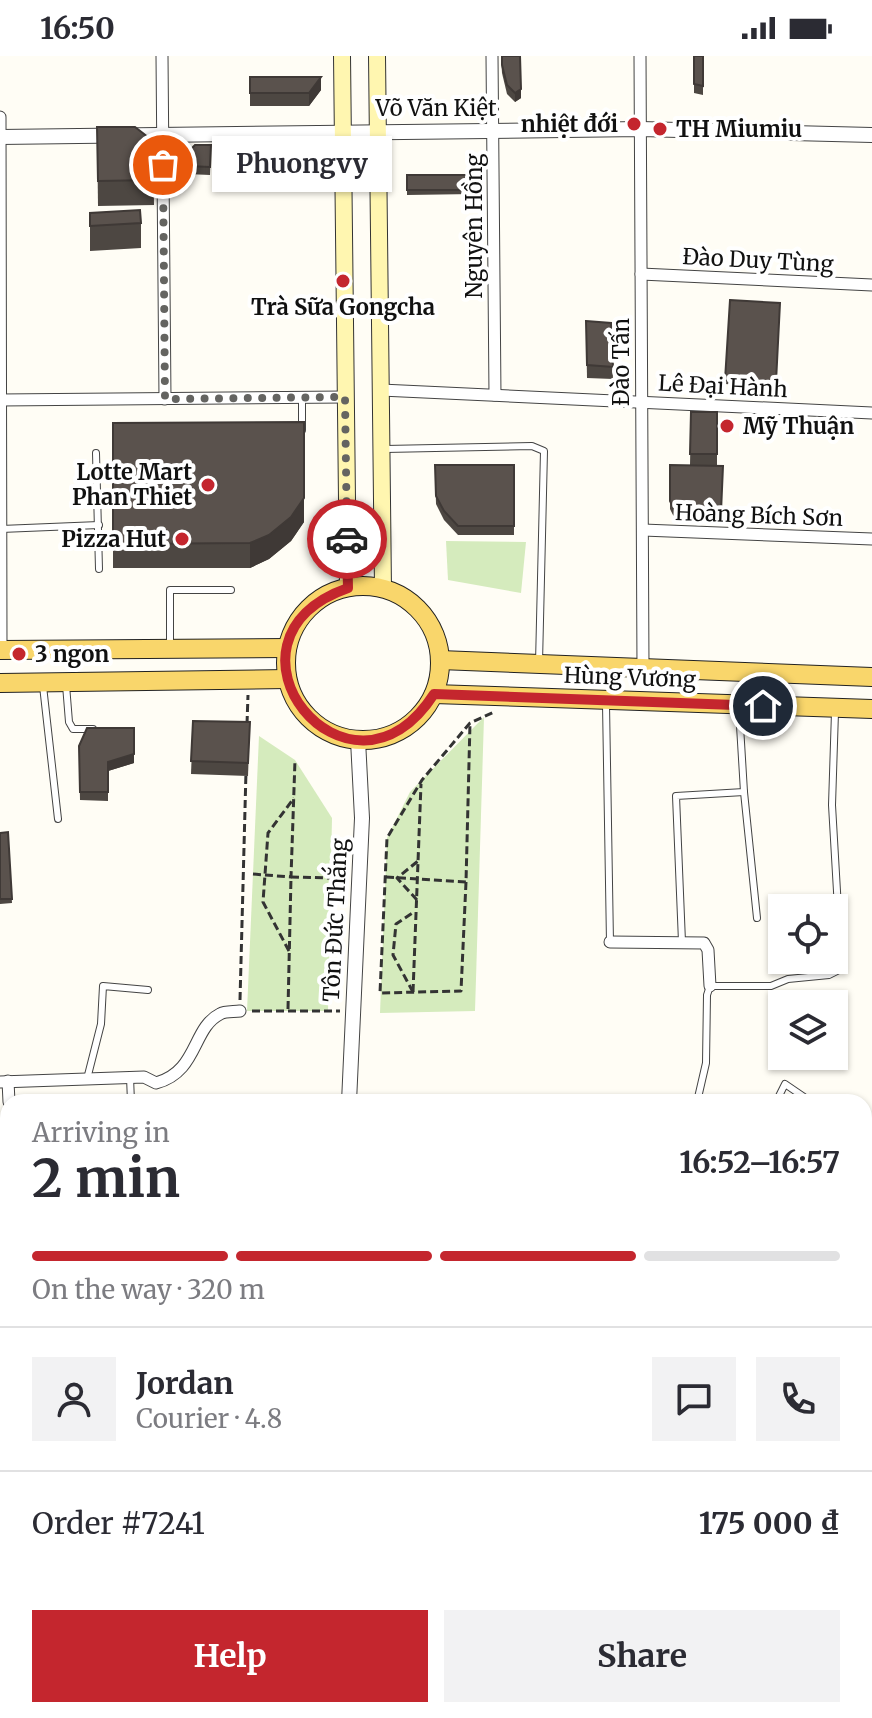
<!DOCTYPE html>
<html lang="en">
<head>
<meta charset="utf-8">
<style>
  :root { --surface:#fff; --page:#f2f2f3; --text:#2b2b33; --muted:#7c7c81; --line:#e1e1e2; --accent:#c4262e }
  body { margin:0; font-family:Merriweather,serif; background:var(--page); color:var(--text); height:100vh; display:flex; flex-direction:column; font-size:30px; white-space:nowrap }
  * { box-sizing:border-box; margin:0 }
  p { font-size:26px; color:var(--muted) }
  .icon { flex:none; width:44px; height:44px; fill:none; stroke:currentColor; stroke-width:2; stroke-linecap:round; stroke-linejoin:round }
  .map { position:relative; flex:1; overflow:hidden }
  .panel { position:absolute; left:0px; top:1038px; width:872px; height:624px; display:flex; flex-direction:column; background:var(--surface); border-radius:24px 24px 0 0; box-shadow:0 2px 6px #0004 }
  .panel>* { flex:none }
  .controls { position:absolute; left:768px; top:838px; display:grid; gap:16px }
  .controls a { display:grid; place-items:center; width:80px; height:80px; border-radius:0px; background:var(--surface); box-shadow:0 2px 6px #0004; font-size:40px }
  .pin { position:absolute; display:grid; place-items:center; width:68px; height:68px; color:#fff; margin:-34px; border:4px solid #fff; border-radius:50%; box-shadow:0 2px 8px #0007 }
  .courier { position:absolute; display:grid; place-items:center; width:80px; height:80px; margin:-40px; border:6px solid #c4262e; border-radius:50%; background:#fff; color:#222; box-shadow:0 2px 10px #0007 }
  .bubble { position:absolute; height:56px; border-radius:0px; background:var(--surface); box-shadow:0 2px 6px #0004; font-size:26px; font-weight:700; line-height:56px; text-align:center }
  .summary em { font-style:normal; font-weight:700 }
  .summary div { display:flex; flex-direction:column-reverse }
  .summary { display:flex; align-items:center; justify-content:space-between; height:136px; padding:0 32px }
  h1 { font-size:52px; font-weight:700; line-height:60px }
  .bar { display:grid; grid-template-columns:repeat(4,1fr); gap:12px 8px; align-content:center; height:96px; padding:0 32px }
  .bar i { height:10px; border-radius:6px; background:var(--line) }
  .bar .on { background:var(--accent) }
  .bar p { grid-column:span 4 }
  .line { display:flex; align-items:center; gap:20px; padding:0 32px; border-top:2px solid var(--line) }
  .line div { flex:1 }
  .round { display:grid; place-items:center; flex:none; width:84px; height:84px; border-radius:0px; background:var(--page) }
  .primary-button { display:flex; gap:16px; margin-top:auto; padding:16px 32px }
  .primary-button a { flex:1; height:92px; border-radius:0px; background:var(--accent); color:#fff; font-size:32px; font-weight:700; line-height:92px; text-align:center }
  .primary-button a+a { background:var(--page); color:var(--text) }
  .status { display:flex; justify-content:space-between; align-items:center; height:56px; padding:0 40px; background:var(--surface); direction:ltr }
  .status svg { height:22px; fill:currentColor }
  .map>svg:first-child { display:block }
</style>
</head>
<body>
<div class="status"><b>16:50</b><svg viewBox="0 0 49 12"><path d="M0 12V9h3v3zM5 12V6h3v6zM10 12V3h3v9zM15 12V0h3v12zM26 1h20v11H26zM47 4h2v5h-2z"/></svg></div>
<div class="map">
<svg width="872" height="1662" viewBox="0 0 872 1662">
  <rect width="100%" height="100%" fill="#fffdf5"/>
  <g fill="#d5ebbd">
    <polygon points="446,485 526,486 521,537 448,524"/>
    <polygon points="484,661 475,955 380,957 387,782 410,736"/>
    <polygon points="259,680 295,704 332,762 328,955 247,955"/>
  </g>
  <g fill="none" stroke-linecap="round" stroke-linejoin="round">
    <g stroke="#444" stroke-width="8">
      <g id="service">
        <polyline points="302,341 302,374"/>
        <polyline points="385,393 532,390 544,395 539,607"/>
        <polyline points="96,397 99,513"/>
        <polyline points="1,473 99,469"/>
        <polyline points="170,589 170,534 231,534"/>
        <polyline points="66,629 69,666 73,673 93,673"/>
        <polyline points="43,630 58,763"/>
        <polyline points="606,648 610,886"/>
        <polyline points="744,736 757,862"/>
        <polyline points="682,886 676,740 744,736 739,653"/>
        <polyline points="130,1021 131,1046"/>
        <polyline points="87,1023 101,968 103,930 148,934"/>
        <polyline points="697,1046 706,1007 707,939 710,930 771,930 788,923 829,919 839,914 839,870 832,749 835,656"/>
        <polyline points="776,1046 785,1028 807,1043"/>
        <polyline points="0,1388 8,1388"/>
        <polyline points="0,1497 8,1494"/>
        <polyline points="121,1662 121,1654"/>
      </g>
    </g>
    <g stroke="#444" stroke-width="13">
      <g id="minor">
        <polyline points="162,0 165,343"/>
        <polyline points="492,0 495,339"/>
        <polyline points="640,0 643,612"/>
        <polyline points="0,61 1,594"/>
        <polyline points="641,218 872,229"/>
        <polyline points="381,334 872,357"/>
        <polyline points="0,344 345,341"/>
        <polyline points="643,474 872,483"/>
        <polyline points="610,886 704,887 708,894 710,930"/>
        <polyline points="8,1025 9,1046"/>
        <path d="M0 1026 144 1021 156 1027C198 1016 192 972 220 958 225 955 234 956 240 955"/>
        <polyline points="0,1131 8,1131"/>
        <polyline points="864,1164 872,1163"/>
        <polyline points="0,1194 8,1194"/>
        <polyline points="864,1266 865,1258"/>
        <polyline points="0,1305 8,1304"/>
        <polyline points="864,1394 872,1399"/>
        <polyline points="864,1590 872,1585"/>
        <polyline points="566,1662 567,1654"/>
      </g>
    </g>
    <g stroke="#444" stroke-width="16">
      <g id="tertiary">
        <polyline points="0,81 641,73 872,79"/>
        <polyline points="349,1046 362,762 358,684"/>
        <polyline points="318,1662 319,1654"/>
      </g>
    </g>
    <g stroke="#333" stroke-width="18">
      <g id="secondary">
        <polyline points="342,0 348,532"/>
        <polyline points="377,0 383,533"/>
      </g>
    </g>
    <g stroke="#222" stroke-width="20">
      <g id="primary">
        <circle cx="363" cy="607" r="77"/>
        <polyline points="0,594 287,592"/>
        <polyline points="440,604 872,621"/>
        <polyline points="0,627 287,623"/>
        <polyline points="434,638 872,653"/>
      </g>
    </g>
    <g stroke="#333" stroke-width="3" stroke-dasharray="8 4" stroke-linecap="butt">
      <polyline points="247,668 248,639"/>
      <polyline points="253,818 291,821 295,704"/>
      <polyline points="386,821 466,826 470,667"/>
      <polyline points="466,826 461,935 380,937 387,782 422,724 470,667 494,656"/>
      <polyline points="417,844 397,822 418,805"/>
      <polyline points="289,895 263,846 268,777 294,742"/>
      <polyline points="413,936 421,728"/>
      <polyline points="413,936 393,899 396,868 414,856"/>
      <polyline points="240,944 246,715"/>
      <polyline points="288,953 291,821 331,822"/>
      <polyline points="252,955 340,955"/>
    </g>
    <use href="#service" stroke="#fff" stroke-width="6"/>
    <use href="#minor" stroke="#fff" stroke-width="11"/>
    <use href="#tertiary" stroke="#fff" stroke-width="14"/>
    <use href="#secondary" stroke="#fff6b0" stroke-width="16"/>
    <use href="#primary" stroke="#f9d66b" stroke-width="18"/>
  </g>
  <g fill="#4d4742">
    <polygon points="501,0 521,42 515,46 507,38 502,17"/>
    <polygon points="694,0 703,0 703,39 694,37"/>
    <polygon points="250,21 321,34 309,50 250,50"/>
    <polygon points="97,71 153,85 154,149 98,150"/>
    <polygon points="211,89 210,119 187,118 188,96"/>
    <polygon points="256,91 302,91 302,127 256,128"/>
    <polygon points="407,119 474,119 474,138 407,139"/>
    <polygon points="90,157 141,167 141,192 90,195"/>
    <polygon points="730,244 780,247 776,331 725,328"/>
    <polygon points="586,265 611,267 613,323 587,322"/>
    <polygon points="691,356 717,356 717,410 723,410 721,464 675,463 670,453 670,409 690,409"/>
    <polygon points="113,367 304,466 291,485 269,503 250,512 113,512"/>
    <polygon points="435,409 514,409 514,479 458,479 444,464 436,448"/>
    <polygon points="193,665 250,666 248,720 191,718"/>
    <polygon points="79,690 134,707 108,715 108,745 80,744"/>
    <polygon points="8,776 12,847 0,848 0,777"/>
  </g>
  <g fill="#3f3936">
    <polygon points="321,21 321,34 309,50 309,37"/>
    <polygon points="521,33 521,42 515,46 515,37"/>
    <polygon points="304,442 304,466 291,485 269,503 250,512 250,487"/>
    <polygon points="134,698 134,707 108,715 108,706"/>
  </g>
  <g fill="#5a524d" stroke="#3f3936" stroke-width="2">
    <polygon points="502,0 520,0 521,33 515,37 507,29 502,9"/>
    <polygon points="694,0 703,0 703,30 694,28"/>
    <polygon points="250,21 321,21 309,37 250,37"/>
    <polygon points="97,71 135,71 153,85 154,124 98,125"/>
    <polygon points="195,89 211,89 210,111 187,110 188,96"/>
    <rect x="256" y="91" width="46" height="24"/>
    <rect x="407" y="119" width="67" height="15"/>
    <polygon points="140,154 141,167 90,170 90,157"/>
    <polygon points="730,244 780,247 776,326 725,324"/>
    <polygon points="586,265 611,267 613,311 587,309"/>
    <polygon points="691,356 717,356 717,398 690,398"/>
    <polygon points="304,366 304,442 291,461 269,479 250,487 113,488 113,367"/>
    <polygon points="435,409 514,409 514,470 458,470 444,455 436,440"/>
    <polygon points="670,409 723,410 721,456 675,455 670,445"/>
    <polygon points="193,665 250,666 248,707 191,705"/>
    <polygon points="87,672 134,672 134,698 108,706 108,736 80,736 79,690"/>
    <polygon points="8,776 12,843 0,843 0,777"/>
  </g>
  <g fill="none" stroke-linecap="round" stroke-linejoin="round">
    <polyline stroke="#646461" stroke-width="8" stroke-dasharray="0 14.4" points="163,109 165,343 345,341 347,483"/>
    <path stroke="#c4262e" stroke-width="10" d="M347 483 348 532C200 584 349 770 434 638L763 650"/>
  </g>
  <g fill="#c4262e" stroke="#fff" stroke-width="3">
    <circle cx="634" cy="68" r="8"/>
    <circle cx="660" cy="73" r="8"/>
    <circle cx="343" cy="225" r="8"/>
    <circle cx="727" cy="370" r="8"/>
    <circle cx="208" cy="429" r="8"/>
    <circle cx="182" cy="483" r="8"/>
    <circle cx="19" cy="598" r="8"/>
  </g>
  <g text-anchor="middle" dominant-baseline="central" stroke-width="8" stroke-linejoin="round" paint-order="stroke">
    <g font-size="22" fill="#111" stroke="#fff">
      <text x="436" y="52">Võ Văn Kiệt</text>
      <text transform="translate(474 170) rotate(-90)">Nguyên Hồng</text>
      <text transform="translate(758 204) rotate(3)">Đào Duy Tùng</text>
      <text transform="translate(621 306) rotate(-90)">Đào Tấn</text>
      <text transform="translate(723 330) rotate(3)">Lê Đại Hành</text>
      <text transform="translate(759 459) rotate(2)">Hoàng Bích Sơn</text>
      <text transform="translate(630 621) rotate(2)">Hùng Vương</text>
      <text transform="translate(335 864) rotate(-87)">Tôn Đức Thắng</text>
    </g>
    <g font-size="22" font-weight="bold" fill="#111" stroke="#fff" text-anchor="end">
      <text x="618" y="68">nhiệt đới</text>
      <text x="676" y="73" text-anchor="start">TH Miumiu</text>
      <text x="343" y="251" text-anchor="middle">Trà Sữa Gongcha</text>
      <text x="743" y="370" text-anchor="start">Mỹ Thuận</text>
      <text x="192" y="416">Lotte Mart<tspan x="192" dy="25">Phan Thiet</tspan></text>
      <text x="166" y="483">Pizza Hut</text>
      <text x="35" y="598" text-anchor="start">3 ngon</text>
    </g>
  </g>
</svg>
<div class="controls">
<a><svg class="icon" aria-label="locate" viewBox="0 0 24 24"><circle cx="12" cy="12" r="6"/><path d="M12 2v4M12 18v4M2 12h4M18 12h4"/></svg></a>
<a><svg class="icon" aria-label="layers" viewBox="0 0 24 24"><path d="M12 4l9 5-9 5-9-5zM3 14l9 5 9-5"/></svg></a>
</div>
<div class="pin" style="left:163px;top:109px;background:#ea580c"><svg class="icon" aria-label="bag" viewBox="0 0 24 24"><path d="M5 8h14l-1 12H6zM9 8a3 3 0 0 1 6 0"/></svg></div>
<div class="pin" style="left:763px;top:650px;background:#1f2937"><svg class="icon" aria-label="home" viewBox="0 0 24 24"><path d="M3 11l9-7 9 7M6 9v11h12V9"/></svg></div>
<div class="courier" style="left:347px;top:483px"><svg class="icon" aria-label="car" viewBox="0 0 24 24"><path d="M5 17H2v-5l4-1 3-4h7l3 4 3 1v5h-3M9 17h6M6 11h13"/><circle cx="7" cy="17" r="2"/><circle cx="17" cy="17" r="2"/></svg></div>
<div class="bubble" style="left:212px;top:80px;width:180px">Phuongvy</div>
<section class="panel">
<div class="summary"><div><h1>2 min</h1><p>Arriving in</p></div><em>16:52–16:57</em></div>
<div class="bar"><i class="on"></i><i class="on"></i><i class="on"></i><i></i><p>On the way · 320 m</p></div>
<div class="line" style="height:144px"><a class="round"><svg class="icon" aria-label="person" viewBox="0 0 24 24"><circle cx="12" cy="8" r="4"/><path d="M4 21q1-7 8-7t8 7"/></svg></a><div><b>Jordan</b><p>Courier · 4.8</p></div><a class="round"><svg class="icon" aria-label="chat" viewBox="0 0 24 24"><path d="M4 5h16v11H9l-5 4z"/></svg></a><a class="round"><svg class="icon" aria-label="phone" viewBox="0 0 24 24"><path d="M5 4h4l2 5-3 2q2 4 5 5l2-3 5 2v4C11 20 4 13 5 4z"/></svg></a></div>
<div class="line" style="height:104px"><div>Order #7241</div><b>175 000 ₫</b></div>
<div class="primary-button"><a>Help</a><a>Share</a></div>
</section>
</div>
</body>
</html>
